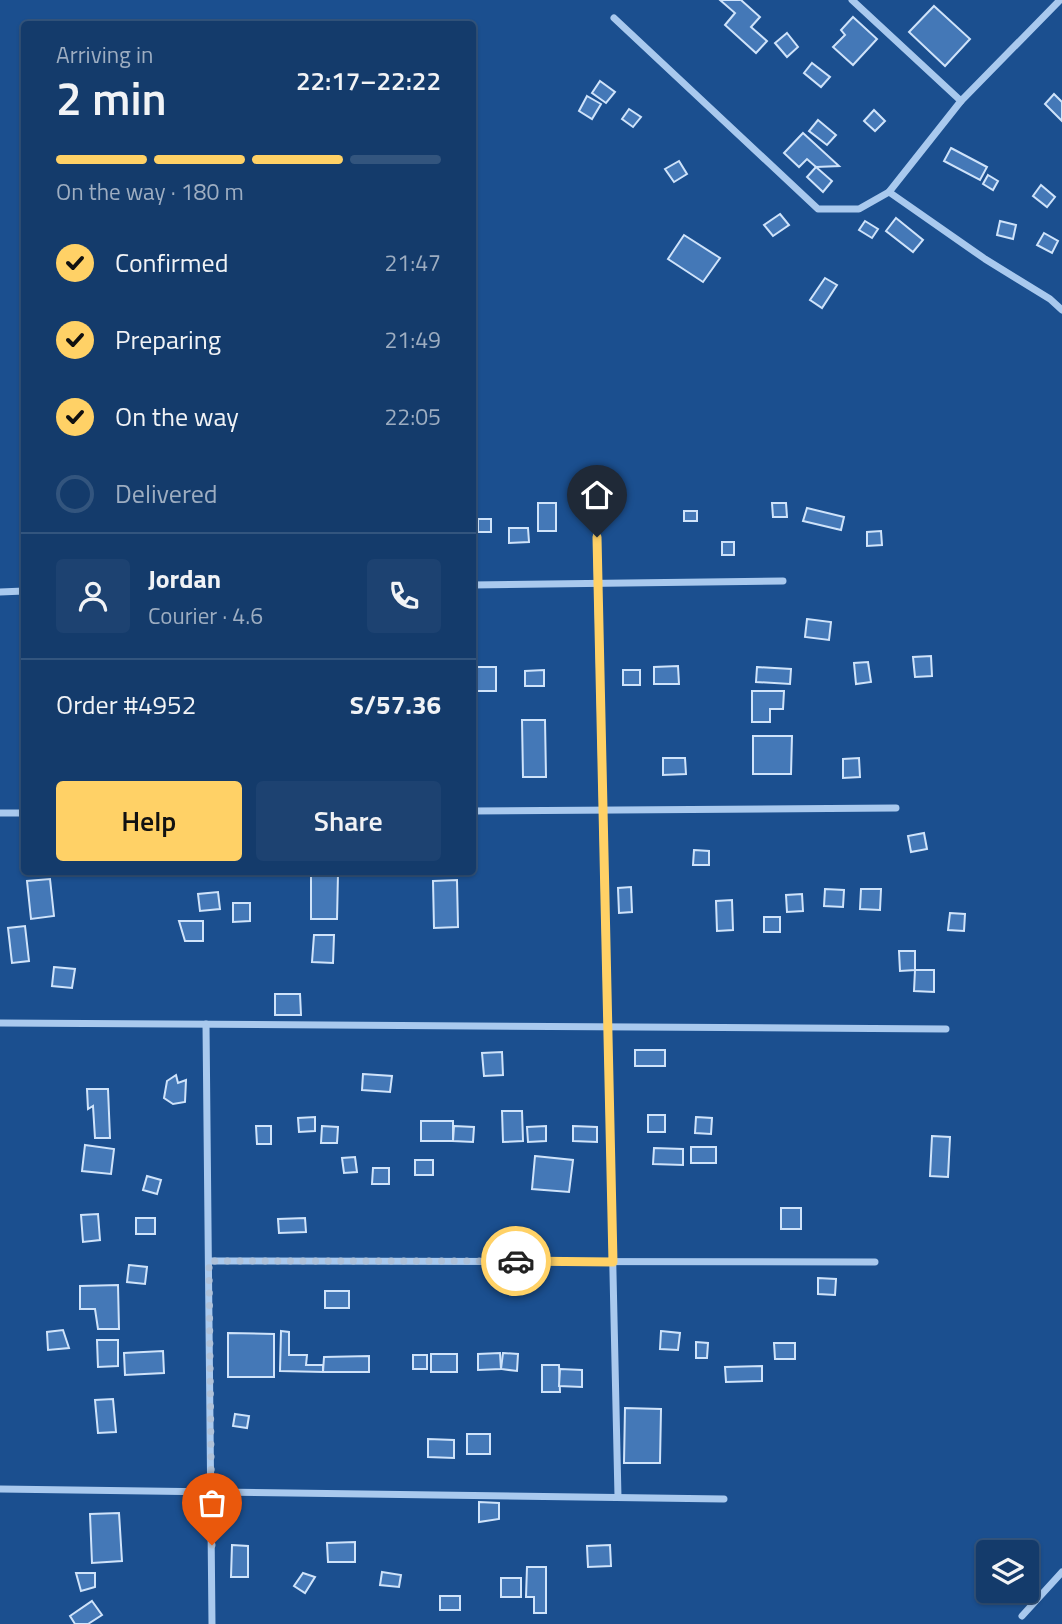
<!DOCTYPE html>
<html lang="en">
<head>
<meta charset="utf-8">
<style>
  :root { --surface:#143b6b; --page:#1d4271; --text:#f1f3f6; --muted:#9dadc1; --line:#33557e; --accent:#ffd166 }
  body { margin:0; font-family:"Titillium Web",sans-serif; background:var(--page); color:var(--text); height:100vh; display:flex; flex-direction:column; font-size:26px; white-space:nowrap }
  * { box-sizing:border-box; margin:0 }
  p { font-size:23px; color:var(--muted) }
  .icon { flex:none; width:38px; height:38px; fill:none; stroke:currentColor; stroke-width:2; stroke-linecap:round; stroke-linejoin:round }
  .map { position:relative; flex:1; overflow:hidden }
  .details { position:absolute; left:21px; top:21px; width:455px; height:854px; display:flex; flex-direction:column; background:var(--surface); border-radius:7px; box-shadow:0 2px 5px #0004,0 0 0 2px var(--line) }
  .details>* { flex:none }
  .fabs { position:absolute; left:976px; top:1540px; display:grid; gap:14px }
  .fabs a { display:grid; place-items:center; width:63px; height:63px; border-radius:7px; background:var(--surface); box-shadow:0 2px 5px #0004,0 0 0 2px var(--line); font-size:35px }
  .pin { position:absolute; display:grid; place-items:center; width:60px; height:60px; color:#fff; margin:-72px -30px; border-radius:50% 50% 50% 0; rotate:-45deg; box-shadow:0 0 7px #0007 }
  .pin .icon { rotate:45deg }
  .courier { position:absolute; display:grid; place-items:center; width:70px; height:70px; margin:-35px; border:5px solid #ffd166; border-radius:50%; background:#fff; color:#222; box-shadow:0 2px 9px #0007 }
  .head em { font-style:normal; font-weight:600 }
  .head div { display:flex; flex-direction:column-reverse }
  .head { display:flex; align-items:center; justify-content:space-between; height:119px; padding:0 35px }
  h1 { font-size:46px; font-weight:600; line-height:52px }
  .bar { display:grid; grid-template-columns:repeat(4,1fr); gap:10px 7px; align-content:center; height:84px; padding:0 35px }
  .bar i { height:9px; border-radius:5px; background:var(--line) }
  .bar .selected { background:var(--accent) }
  .bar p { grid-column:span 4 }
  .line { display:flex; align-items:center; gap:18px; padding:0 35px; border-top:2px solid var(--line) }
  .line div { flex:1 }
  .round { display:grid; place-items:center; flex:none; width:74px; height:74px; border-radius:7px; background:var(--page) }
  ol { padding:0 35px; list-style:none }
  li { display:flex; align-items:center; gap:21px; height:77px }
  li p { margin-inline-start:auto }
  li .icon { padding:7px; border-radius:50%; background:var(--accent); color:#111; stroke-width:4 }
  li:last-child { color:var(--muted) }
  li i { width:38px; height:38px; border:4px solid var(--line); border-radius:50% }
  .button { display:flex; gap:14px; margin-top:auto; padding:14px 35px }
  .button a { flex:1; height:80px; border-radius:7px; background:var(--accent); color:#111; font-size:28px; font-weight:600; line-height:80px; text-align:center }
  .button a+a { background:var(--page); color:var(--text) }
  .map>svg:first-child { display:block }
</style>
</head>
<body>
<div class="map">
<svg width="1062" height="1624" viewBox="0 0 1062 1624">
  <rect width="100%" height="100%" fill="#1b4f8f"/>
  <g fill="#4478b7" stroke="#cfe3fa" stroke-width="2">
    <polygon points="720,0 741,0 760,17 751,27 767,41 756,53 725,25 735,13"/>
    <polygon points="934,6 970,39 945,66 909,32"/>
    <polygon points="853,17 877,39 853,65 833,47 845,35 841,30"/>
    <polygon points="787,33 798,47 787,57 775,43"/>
    <polygon points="812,63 830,77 821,87 804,73"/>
    <polygon points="600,81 615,92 606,103 592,93"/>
    <polygon points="1054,94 1062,102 1062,121 1045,104"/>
    <polygon points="587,96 601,104 592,119 579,111"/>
    <polygon points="629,109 641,117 633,127 622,119"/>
    <polygon points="874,110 885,121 875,131 864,121"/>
    <polygon points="818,120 836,135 827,145 809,131"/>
    <polygon points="803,133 839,166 816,167 807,159 799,167 784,153"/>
    <polygon points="951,148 987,167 980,180 944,161"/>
    <polygon points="679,161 687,174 674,182 665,169"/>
    <polygon points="816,167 832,181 823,192 807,177"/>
    <polygon points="988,175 998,181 993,190 983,184"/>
    <polygon points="1041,185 1055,197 1047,207 1033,196"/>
    <polygon points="780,214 789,225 773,236 764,225"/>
    <polygon points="896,218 923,240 913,252 886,231"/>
    <polygon points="865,221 878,229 872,238 859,230"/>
    <polygon points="1000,221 1016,225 1013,239 997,235"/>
    <polygon points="1044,233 1058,241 1052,253 1037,245"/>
    <polygon points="684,235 720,258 703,282 668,259"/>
    <polygon points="825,278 837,285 822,308 810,300"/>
    <rect x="538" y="503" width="18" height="28"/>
    <polygon points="772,503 786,503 787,517 773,517"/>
    <polygon points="807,508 844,517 841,530 803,521"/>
    <rect x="684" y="511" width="13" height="10"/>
    <rect x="478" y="519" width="13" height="13"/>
    <polygon points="509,528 528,528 529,542 509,543"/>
    <polygon points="881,531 882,545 867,546 867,532"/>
    <rect x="722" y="542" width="12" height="13"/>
    <polygon points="807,619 831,622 829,640 805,637"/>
    <polygon points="931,656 932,676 915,677 913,657"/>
    <polygon points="868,662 871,682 856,684 854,663"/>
    <polygon points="678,666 679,684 654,684 654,667"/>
    <rect x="476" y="667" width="20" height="24"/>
    <polygon points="757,667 791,669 790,684 756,682"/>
    <polygon points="544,670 544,686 525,686 525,671"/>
    <rect x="623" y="670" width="17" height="15"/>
    <polygon points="752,691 784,691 783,709 770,709 770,722 752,722"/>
    <polygon points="522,720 545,720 546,777 523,777"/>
    <polygon points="753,736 792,736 791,774 753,774"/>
    <polygon points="663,758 685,758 686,774 663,775"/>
    <polygon points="859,758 860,777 843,778 843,759"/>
    <polygon points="924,833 927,849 911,852 908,836"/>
    <polygon points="694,850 709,851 709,865 693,865"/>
    <polygon points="311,874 338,874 337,919 311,919"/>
    <polygon points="50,879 54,916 31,919 27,881"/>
    <polygon points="457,880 458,927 434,928 433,881"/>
    <polygon points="631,887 632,912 619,913 618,888"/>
    <polygon points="825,889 844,890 843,907 824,906"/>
    <polygon points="861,889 881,889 880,910 860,909"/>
    <polygon points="218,892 220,909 200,911 198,894"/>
    <polygon points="802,894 803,911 787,912 786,895"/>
    <polygon points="732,900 733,930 717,931 716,901"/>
    <polygon points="233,903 250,903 250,921 233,922"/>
    <polygon points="950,913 965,914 964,931 948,930"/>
    <rect x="764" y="917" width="16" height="15"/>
    <polygon points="179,921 203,921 203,941 185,941"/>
    <polygon points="25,926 29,961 12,963 8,928"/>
    <polygon points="314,935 334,935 333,963 312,962"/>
    <polygon points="899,951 915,951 915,970 900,971"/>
    <polygon points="54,967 75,969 72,988 52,986"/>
    <polygon points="915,970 934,970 934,992 914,991"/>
    <polygon points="275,994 300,994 301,1015 275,1015"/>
    <rect x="635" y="1050" width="30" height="16"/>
    <polygon points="502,1052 503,1075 484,1076 482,1053"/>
    <polygon points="363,1074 392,1076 390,1092 362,1090"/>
    <polygon points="176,1075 178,1083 186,1080 185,1102 173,1104 164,1098 167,1081"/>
    <polygon points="87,1089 108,1089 110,1138 95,1138 93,1106 88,1109"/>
    <polygon points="502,1111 522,1111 523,1141 503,1142"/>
    <rect x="648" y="1115" width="17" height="17"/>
    <polygon points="315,1117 315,1131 299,1132 298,1118"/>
    <polygon points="696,1117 712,1118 711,1134 695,1133"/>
    <rect x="421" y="1121" width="32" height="20"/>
    <polygon points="256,1126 271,1126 271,1144 257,1144"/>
    <polygon points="322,1126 338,1127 337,1143 321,1143"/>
    <polygon points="454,1126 474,1127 473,1142 453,1141"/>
    <polygon points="546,1126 546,1141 528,1142 527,1127"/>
    <polygon points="573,1126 597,1127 597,1142 573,1141"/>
    <polygon points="932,1136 950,1137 948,1177 930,1176"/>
    <polygon points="85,1145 114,1149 111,1174 82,1171"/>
    <rect x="691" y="1147" width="25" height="16"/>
    <polygon points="654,1148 683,1149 683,1165 653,1164"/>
    <polygon points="535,1156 573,1160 569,1192 532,1189"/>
    <polygon points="355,1157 357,1172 344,1173 342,1158"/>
    <rect x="415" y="1160" width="18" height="15"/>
    <polygon points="373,1168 389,1168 389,1184 372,1184"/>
    <polygon points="147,1176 161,1180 157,1194 143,1190"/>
    <rect x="781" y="1208" width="20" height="21"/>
    <polygon points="98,1214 100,1240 83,1242 81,1215"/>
    <rect x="136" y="1218" width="19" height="16"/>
    <polygon points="305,1218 306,1232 279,1233 278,1219"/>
    <polygon points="129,1265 147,1267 145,1284 127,1282"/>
    <polygon points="818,1278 836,1279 835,1295 818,1294"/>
    <polygon points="118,1285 119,1329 98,1329 95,1309 80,1309 80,1286"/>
    <rect x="325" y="1291" width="24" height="17"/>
    <polygon points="63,1330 69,1348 48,1350 47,1332"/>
    <polygon points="281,1331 289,1332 289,1355 307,1355 306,1365 323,1365 323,1372 280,1371"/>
    <polygon points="661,1331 680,1333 678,1350 660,1349"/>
    <polygon points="228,1333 274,1334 274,1377 228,1377"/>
    <polygon points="97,1340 118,1340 118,1366 98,1367"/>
    <polygon points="696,1342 708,1343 707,1358 696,1358"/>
    <polygon points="774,1343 795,1343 795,1359 775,1359"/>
    <polygon points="163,1351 164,1373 125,1375 124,1353"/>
    <polygon points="500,1353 501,1369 478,1370 478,1354"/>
    <polygon points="503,1353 518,1354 517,1371 501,1369"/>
    <rect x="431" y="1354" width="26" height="18"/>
    <rect x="413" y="1355" width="14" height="14"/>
    <polygon points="369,1356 369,1372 323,1372 324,1357"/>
    <polygon points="542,1365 559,1365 560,1392 542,1392"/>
    <polygon points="762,1366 762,1381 726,1382 725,1367"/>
    <polygon points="560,1369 582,1370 582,1387 559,1386"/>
    <polygon points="113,1399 116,1432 98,1433 95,1400"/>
    <polygon points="625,1408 661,1409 660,1463 624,1463"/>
    <polygon points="235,1414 249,1416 247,1428 233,1426"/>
    <rect x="467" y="1434" width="23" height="20"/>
    <polygon points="428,1439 454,1440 454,1458 428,1457"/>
    <polygon points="479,1502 499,1503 499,1519 479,1522"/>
    <polygon points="119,1513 122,1561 92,1563 90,1514"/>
    <polygon points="355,1542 355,1562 328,1562 327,1543"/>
    <polygon points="232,1545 248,1546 248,1577 231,1577"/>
    <polygon points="610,1545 611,1566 588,1567 587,1546"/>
    <polygon points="527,1567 546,1567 546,1613 534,1613 534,1597 526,1597"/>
    <polygon points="382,1572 401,1575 399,1587 380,1585"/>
    <polygon points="76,1573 95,1573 95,1587 81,1591"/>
    <polygon points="303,1573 315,1577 305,1593 294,1586"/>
    <rect x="501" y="1578" width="20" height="19"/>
    <rect x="440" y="1596" width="20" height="14"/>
    <polygon points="92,1601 102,1615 88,1624 75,1624 70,1616"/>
  </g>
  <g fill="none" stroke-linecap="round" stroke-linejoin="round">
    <g stroke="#a9c9ee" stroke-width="7">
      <polyline points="852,0 961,101"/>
      <polyline points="614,18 818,209 859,209 889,192 961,101 1060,0"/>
      <polyline points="889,192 985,259 1050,299 1062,310"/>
      <polyline points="596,513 618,1497"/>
      <polyline points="472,585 783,581"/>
      <polyline points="0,592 24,591"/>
      <polyline points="472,811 896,808"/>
      <polyline points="0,813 24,813"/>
      <polyline points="0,1023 946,1029"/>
      <polyline points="206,1024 212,1624"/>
      <polyline points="209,1261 875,1262"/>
      <polyline points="0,1489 724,1499"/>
      <polyline points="1022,1616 1062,1572"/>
    </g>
  </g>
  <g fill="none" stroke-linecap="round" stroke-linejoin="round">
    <polyline stroke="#afc1d8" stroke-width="7" stroke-dasharray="0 12.6" points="212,1545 209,1261 516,1261"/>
    <polyline stroke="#ffd166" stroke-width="9" points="516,1261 613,1262 597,537"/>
  </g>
</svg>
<div class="fabs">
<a><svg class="icon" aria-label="layers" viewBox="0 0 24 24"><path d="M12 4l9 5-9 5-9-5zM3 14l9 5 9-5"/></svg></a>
</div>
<div class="pin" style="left:212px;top:1545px;background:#ea580c"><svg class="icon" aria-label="bag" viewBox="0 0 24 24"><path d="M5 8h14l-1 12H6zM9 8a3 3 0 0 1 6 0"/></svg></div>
<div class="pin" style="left:597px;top:537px;background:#1f2937"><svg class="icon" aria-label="home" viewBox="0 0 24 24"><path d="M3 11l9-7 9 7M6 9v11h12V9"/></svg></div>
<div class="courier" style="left:516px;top:1261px"><svg class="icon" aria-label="car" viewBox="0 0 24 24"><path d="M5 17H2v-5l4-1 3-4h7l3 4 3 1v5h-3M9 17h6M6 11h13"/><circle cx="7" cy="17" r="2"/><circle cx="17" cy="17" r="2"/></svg></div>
<section class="details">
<div class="head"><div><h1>2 min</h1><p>Arriving in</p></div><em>22:17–22:22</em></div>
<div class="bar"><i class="selected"></i><i class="selected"></i><i class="selected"></i><i></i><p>On the way · 180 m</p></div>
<ol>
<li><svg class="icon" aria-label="check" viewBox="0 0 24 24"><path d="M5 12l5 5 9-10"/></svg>Confirmed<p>21:47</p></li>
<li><svg class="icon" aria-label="check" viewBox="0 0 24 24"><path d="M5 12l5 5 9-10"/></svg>Preparing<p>21:49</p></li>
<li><svg class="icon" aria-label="check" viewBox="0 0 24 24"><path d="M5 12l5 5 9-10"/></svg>On the way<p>22:05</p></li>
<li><i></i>Delivered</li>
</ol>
<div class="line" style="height:126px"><a class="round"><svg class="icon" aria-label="person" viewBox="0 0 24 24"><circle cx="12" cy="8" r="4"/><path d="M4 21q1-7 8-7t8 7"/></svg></a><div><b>Jordan</b><p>Courier · 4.6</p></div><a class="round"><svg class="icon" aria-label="phone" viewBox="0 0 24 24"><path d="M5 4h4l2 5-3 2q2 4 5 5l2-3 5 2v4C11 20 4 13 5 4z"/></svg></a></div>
<div class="line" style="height:91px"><div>Order #4952</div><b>S/57.36</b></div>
<div class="button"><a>Help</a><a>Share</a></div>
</section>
</div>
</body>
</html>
